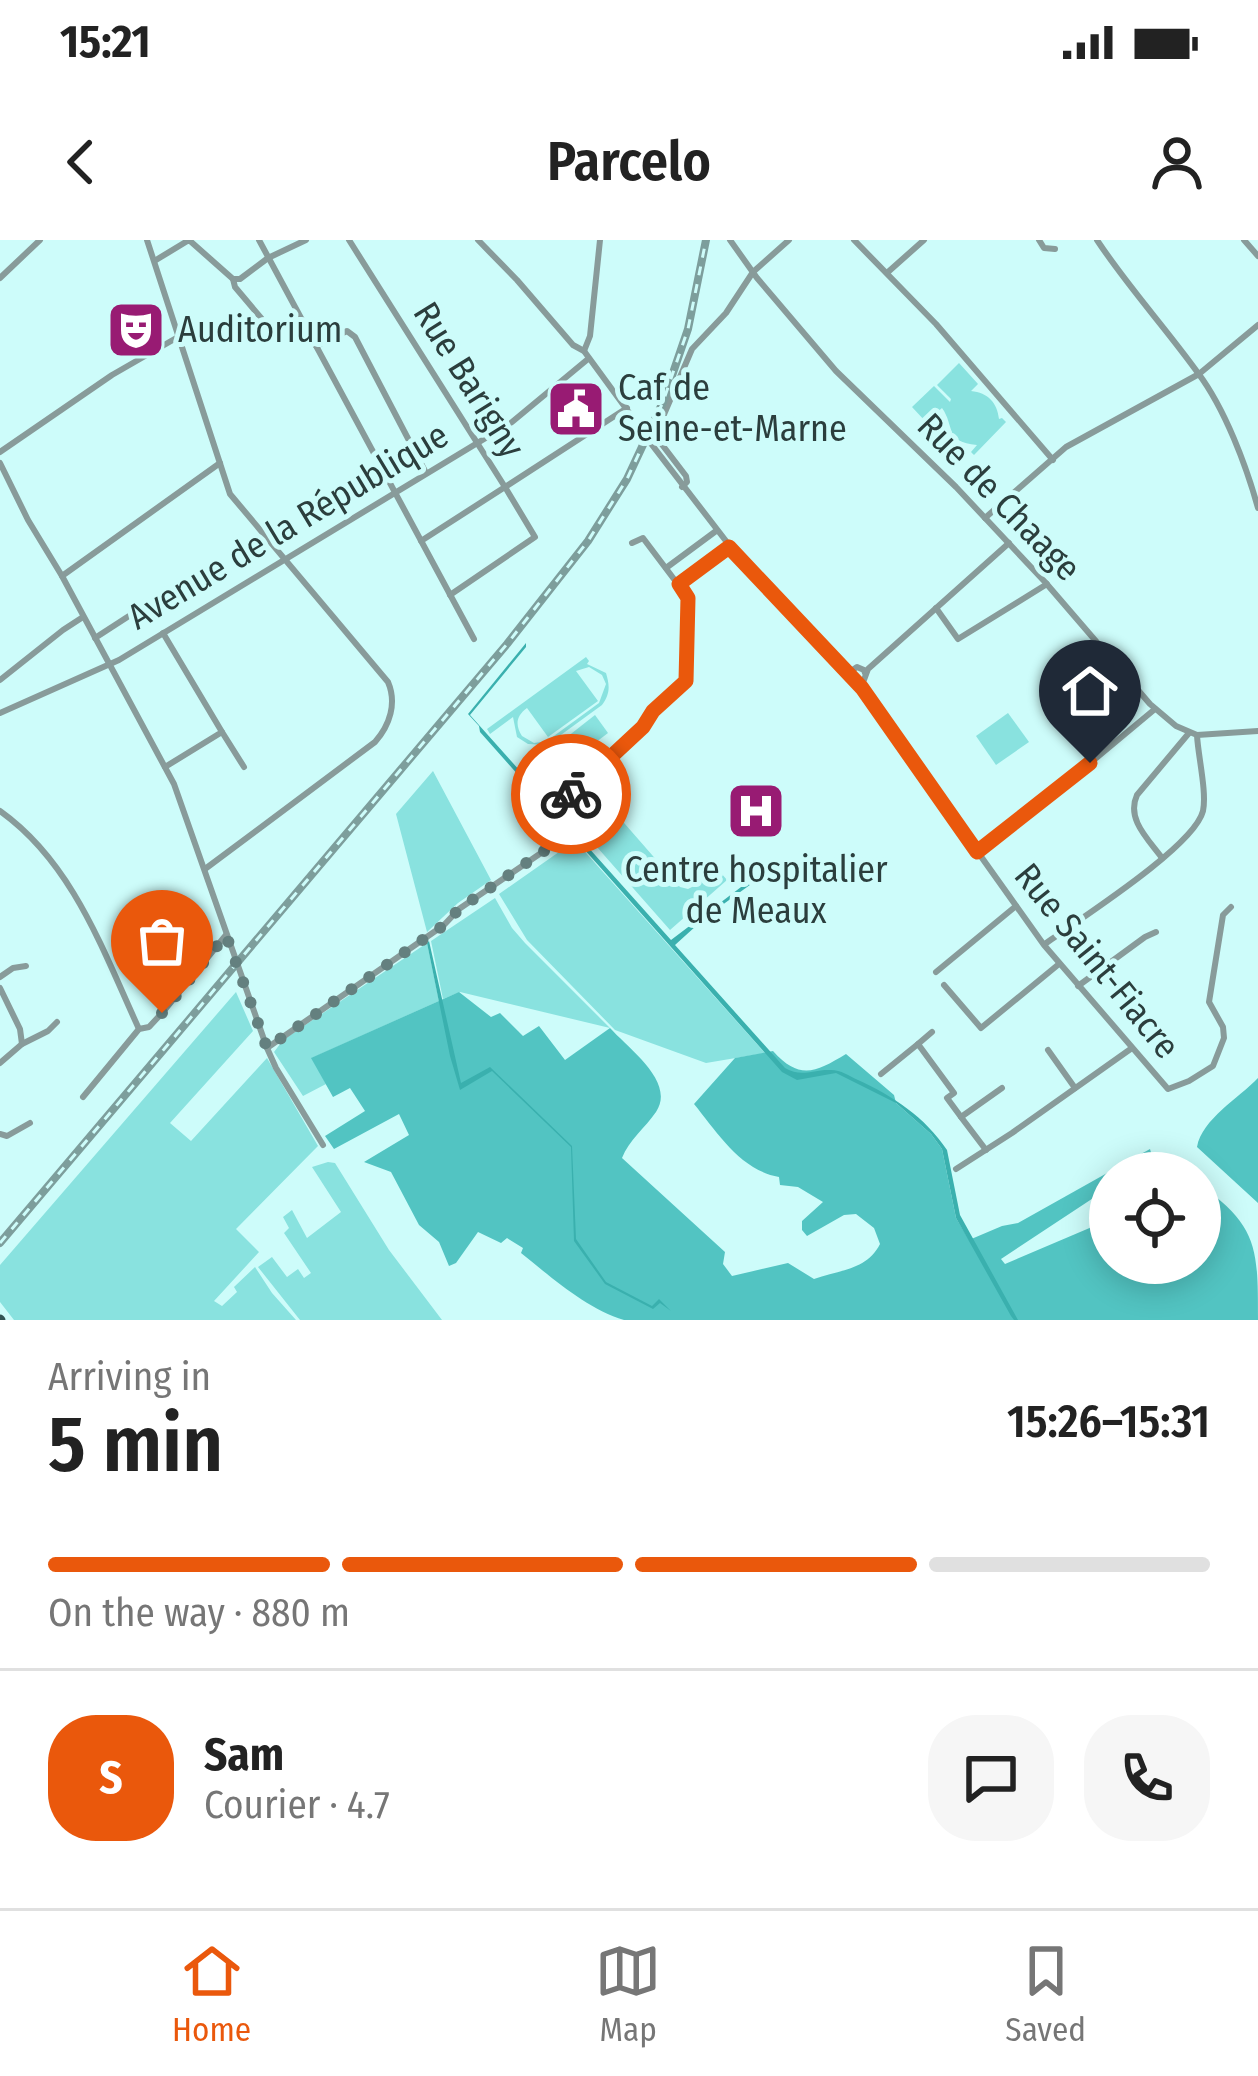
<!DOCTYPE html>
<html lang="en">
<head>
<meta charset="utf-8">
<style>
  :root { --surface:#fff; --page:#f6f6f6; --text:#222; --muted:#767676; --line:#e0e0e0; --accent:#ea580c }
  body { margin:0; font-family:"Fira Sans Condensed",sans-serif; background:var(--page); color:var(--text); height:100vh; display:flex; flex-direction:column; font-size:45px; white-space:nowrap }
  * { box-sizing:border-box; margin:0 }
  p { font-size:39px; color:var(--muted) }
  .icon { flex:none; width:66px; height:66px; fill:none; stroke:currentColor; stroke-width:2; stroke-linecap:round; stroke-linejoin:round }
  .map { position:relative; height:1080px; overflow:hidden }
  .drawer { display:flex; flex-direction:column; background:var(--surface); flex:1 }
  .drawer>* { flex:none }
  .buttons { position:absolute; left:1089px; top:912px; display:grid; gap:24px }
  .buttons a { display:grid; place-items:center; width:132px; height:132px; border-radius:50%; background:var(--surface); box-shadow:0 6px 30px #0003; font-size:60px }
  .pin { position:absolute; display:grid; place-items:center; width:102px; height:102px; color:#fff; margin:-123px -51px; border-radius:50% 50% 50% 0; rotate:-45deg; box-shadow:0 0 12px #0007 }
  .pin .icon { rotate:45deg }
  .courier { position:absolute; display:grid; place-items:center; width:120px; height:120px; margin:-60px; border:9px solid #ea580c; border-radius:50%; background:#fff; color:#222; box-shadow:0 3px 15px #0007 }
  .overview em { font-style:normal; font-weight:600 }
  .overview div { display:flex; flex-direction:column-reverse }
  .overview { display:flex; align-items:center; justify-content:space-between; height:204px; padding:0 48px }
  h1 { font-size:78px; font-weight:600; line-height:90px }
  .bar { display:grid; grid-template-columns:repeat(4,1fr); gap:18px 12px; align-content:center; height:144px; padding:0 48px }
  .bar i { height:15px; border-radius:9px; background:var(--line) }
  .bar .on { background:var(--accent) }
  .bar p { grid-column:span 4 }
  .line { display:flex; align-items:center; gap:30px; padding:0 48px; border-top:3px solid var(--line) }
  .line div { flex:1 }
  .round { display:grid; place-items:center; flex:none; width:126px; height:126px; border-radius:48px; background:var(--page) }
  .status { display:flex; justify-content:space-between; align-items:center; height:84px; padding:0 60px; background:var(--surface); direction:ltr }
  .status svg { height:33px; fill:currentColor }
  header { display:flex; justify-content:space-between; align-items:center; height:156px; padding:0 48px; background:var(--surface); font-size:54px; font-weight:600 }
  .dock { display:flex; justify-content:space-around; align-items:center; height:168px; border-top:3px solid var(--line); background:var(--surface); font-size:33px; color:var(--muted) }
  .dock a { display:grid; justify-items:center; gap:6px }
  .dock .on { color:var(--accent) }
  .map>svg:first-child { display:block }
</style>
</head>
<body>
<div class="status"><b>15:21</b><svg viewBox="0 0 49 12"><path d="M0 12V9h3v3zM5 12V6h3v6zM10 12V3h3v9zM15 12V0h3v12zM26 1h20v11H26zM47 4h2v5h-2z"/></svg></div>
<header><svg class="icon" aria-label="back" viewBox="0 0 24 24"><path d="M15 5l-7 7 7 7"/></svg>Parcelo<svg class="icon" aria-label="person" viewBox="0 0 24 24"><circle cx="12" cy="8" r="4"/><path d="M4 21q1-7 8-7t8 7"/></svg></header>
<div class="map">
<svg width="1258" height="1080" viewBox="0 0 1258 1080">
  <rect width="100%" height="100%" fill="#cdfcfa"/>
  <g fill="#89e2df" fill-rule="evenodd">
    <path d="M959 123 978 144 971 151C988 153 997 162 999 179L1002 178 1006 182 974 215 971 212 977 205C944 202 955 186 942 168L926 182 912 167 934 146 950 162 951 159 937 145Z"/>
    <path d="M586 417 589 421 587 424 606 433C610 446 610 454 602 465L547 505 528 504 517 497 513 477 490 494 487 489ZM589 427 602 435 606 444 599 463 547 501 534 503 522 496C515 485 516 476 527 468L548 497 598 461 576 431Z"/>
    <polygon points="1008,473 1029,502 996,525 976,496"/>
    <polygon points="595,475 608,493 566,525 553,508"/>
    <polygon points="433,531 491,640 458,663 427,692 396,574"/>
    <polygon points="611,568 680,647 688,649 692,647 715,626 727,640 670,690 582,590 605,569"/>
    <polygon points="576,600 578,604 765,813 706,823 615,790 527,700 499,654"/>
    <polygon points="495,658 512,688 525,703 610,788 460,752 443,759 431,701"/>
    <polygon points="427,703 439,761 312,818 326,844 303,856 274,812 283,800"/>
    <polygon points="236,752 253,791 170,883 191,901 267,818 318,906 236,989 259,1012 214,1061 222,1066 237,1052 234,1047 255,1027 272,1053 296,1080 14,1080 0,1062 0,1025"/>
    <polygon points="328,922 335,923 389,1010 442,1080 300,1080 258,1027 272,1017 287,1037 298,1029 304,1038 311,1033 284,993 289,988 283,977 292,970 307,998 341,972 312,927"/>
  </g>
  <g fill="#52c4c2">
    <path d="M459 752 491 777 500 773 523 796 539 786 565 820 610 788C629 809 676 842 656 872 645 888 629 900 622 918L725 1012 723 1024 732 1036 788 1023 814 1039C839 1030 867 1030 880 1004L874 988 856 974 844 975 807 996 802 990V981L823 962 798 947 780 945 779 937C740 930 717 892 694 864L735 818 773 811C800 841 816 832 846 814L894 855 896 863 931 894 942 909 956 978 969 1000 1002 986 1018 983 1150 909 1152 916 1129 933H1110V947L1001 1019 1005 1024 1106 981 1110 977V1023H1200V945C1258 986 1258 1008 1258 1080H624C587 1069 552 1038 521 1013L523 1008 507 998 501 1003 478 992 456 1023 449 1026 439 1002 419 985 391 932 364 922 409 895 399 874 334 909 325 896 365 871 350 848 333 857 311 818Z"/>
    <path d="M1258 838V963L1197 907C1202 879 1239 858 1258 838Z"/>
  </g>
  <g fill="#3ab0ae">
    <path d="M526 403V407L470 475 671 700 753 638 754 642 707 676 675 705 785 828C802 838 813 829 831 830 841 830 849 836 858 840 893 856 925 877 947 910L960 975 1018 1080H1014L1011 1076 956 978 942 909 931 894 896 863 836 833 797 840 782 832 480 492 479 486 468 474Z"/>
    <polygon points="429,701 461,843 490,827 572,906 576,999 606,1042 652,1066 659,1059 671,1071 660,1063 653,1069 605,1044 574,1001 571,907 492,831 460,850 450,816 427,703"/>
  </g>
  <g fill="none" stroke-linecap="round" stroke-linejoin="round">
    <g stroke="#889b9a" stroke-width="6">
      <path d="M147 0 230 254 388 442C397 463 390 485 375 502L205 629"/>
      <polyline points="259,0 474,399"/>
      <polyline points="349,0 505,247 627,168"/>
      <polyline points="478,0 517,40 573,105 584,111 641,189"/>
      <polyline points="730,0 757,38 836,131 956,247 1045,342 1150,464 1176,486 1197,495 1258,491"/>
      <polyline points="854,0 936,84 1053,220"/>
      <polyline points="1039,0 1044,8 1055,9"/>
      <path d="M1097 0C1128 47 1165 87 1198 133 1225 169 1246 225 1258 268"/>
      <polyline points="1244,0 1258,16"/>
      <polyline points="156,20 189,0 233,39 240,39 268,18 306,0"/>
      <polyline points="888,32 924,0"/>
      <polyline points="0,38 40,0"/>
      <polyline points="233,39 235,47 267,85"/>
      <polyline points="316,106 347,91 355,97 426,233"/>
      <polyline points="584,111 590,96 600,0"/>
      <polyline points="649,201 746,327 861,448 1044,705 1168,849 1189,841 1213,826 1224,798 1223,787 1209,762 1223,675 1231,667"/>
      <polyline points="0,212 112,135 178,97"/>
      <polyline points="0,223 28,280 62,336 174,544 267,808 276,828 323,905"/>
      <polyline points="682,247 687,242 686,236 657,198 656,193 692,109 726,73 753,32 789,0"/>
      <polyline points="985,278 1066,207 1199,134 1258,85"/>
      <polyline points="421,301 505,247 535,297 450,355"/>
      <polyline points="666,328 716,291"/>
      <polyline points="62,336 220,223"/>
      <polyline points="678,344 729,307"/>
      <polyline points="936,368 958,399 1047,344"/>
      <polyline points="163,393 222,492 165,527"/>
      <polyline points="95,398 166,352"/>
      <polyline points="851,437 851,431 857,427 864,430 865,433"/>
      <polyline points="0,440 63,390 83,377"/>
      <polyline points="861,448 868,429 1009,303"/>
      <polyline points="0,473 119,420 512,182 588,119"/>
      <polyline points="222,492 244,527"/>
      <path d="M0 571C73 623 103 711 139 789"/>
      <polyline points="977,612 1047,559 1155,469"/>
      <path d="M1162 618C1148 599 1126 579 1137 555L1189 493"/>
      <path d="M1045 704C1078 680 1194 607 1203 571 1207 552 1198 516 1197 495"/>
      <polyline points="936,732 1016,666"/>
      <polyline points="0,737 13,728 26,726"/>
      <polyline points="944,745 981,788 1059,724"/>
      <polyline points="1078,746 1145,697 1156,692"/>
      <polyline points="0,748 20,789 22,804"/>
      <polyline points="918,804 932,792"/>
      <path d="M267 808 444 685 459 669 560 600C569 586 563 568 572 553L643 487 653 471 686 441 689 359 643 298 632 303"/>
      <polyline points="1048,810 1075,848"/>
      <polyline points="0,823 22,804 48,791 57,782"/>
      <polyline points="881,834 918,804 954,853 947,858 961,877"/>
      <polyline points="83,857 139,789 149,787 162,773 226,695"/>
      <polyline points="0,894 7,896 30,883"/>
      <polyline points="986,910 961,877 1002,848"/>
      <polyline points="956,929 1012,893 1132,808"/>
    </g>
    <polyline stroke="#325454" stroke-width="9" points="0,1079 1,1080"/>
    <g stroke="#7d9e9c" stroke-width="8">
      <polyline id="rail" points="0,1003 507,404 588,301 627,239 663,162 688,89 706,0"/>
    </g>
    <use href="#rail" stroke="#cdfcfa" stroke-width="3" stroke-dasharray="9" stroke-linecap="butt"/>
  </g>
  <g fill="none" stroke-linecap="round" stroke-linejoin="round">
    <path stroke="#64807f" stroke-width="12" stroke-dasharray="0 21.6" d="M162 773 226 695 267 808 444 685 459 669 560 600C569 586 563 569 571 554"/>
    <polyline stroke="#ea580c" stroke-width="15" points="571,554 643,487 653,471 686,441 688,358 679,344 729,307 862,448 977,612 1090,523"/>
  </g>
  <defs>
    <g id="theatre-square" transform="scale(3)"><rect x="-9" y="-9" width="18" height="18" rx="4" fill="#981b73" stroke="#cdfcfa"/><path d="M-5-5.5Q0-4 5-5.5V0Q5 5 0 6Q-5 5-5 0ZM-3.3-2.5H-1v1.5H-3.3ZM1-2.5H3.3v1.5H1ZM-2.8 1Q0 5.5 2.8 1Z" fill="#fff"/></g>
    <g id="civic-square" transform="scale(3)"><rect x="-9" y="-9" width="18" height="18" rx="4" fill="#981b73" stroke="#cdfcfa"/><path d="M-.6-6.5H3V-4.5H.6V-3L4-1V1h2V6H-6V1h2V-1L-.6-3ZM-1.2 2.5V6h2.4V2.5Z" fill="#fff"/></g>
    <g id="hospital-square" transform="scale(3)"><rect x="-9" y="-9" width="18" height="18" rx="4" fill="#981b73" stroke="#cdfcfa"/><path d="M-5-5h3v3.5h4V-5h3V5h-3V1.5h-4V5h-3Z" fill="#fff"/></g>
  </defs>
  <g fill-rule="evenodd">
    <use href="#theatre-square" x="136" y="90"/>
    <use href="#civic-square" x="576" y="169"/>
    <use href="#hospital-square" x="756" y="571"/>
  </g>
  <g text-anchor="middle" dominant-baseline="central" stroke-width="10" stroke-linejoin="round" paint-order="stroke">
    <g font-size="36" fill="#2b3e3d" stroke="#cdfcfa" text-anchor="start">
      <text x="178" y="90">Auditorium</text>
      <text x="618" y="148">Caf de<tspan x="618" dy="41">Seine-et-Marne</tspan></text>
      <text x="756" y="630" text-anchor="middle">Centre hospitalier<tspan x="756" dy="41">de Meaux</tspan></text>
    </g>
    <g font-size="36" fill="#2b3e3d" stroke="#cdfcfa">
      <text transform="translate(469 140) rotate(58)">Rue Barigny</text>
      <text transform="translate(999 257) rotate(46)">Rue de Chaage</text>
      <text transform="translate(288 286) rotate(-31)">Avenue de la République</text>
      <text transform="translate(1097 721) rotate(51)">Rue Saint-Fiacre</text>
    </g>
  </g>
</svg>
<div class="buttons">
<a><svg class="icon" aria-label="locate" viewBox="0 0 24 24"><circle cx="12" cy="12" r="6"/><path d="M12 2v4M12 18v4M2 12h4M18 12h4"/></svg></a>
</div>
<div class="pin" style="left:162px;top:773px;background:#ea580c"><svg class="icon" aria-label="bag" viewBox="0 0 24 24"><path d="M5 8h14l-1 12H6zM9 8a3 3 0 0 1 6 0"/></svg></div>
<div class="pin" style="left:1090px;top:523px;background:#1f2937"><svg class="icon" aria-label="home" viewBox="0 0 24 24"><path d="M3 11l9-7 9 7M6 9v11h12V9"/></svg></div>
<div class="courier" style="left:571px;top:554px"><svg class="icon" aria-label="bike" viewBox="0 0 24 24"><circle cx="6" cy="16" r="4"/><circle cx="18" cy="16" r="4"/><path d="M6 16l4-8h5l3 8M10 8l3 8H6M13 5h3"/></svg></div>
</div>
<section class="drawer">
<div class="overview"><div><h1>5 min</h1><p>Arriving in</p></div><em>15:26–15:31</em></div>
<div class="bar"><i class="on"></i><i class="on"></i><i class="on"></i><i></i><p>On the way · 880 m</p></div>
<div class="line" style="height:216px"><b class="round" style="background:var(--accent);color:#fff">S</b><div><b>Sam</b><p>Courier · 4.7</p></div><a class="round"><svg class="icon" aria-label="chat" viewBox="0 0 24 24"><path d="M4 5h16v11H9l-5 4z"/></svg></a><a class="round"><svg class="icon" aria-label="phone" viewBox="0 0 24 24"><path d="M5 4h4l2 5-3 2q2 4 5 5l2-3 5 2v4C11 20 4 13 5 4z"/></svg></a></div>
</section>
<nav class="dock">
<a class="on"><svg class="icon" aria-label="home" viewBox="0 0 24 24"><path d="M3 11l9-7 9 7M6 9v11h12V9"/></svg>Home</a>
<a><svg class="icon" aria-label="map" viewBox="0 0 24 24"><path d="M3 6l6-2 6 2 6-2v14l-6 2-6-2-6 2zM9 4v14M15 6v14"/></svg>Map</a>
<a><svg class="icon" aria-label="saved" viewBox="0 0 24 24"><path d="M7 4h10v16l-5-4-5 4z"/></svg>Saved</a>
</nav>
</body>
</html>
